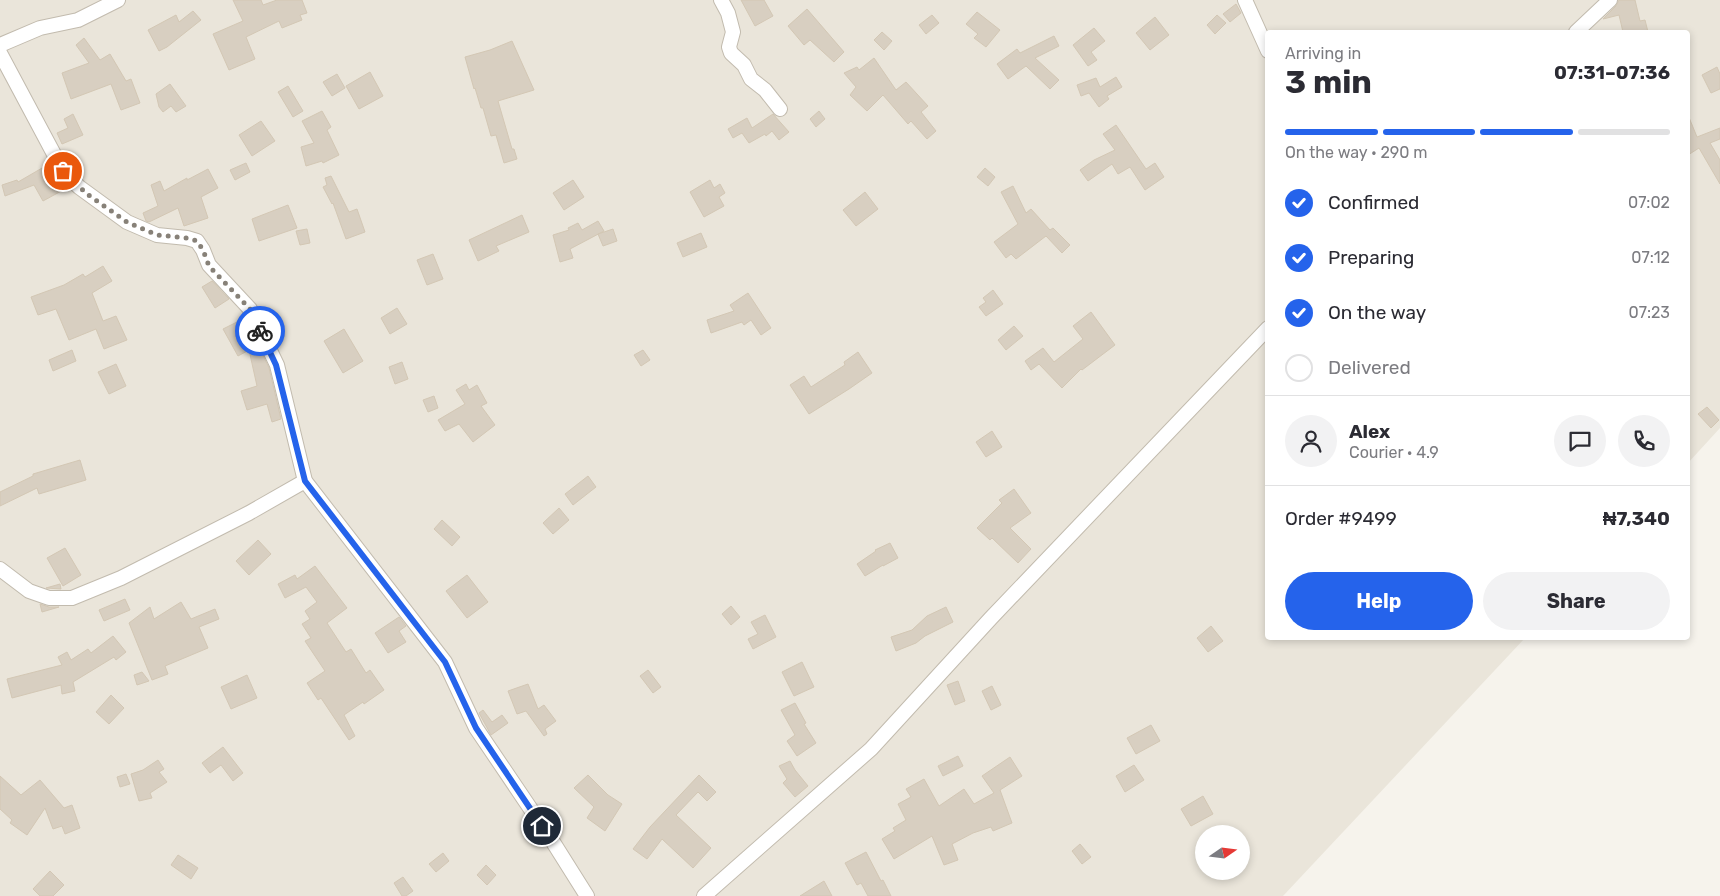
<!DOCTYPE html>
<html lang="en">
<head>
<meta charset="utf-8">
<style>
  :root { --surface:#fff; --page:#f2f2f3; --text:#2b2b33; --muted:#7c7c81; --line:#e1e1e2; --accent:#2563eb }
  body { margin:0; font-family:Rubik,sans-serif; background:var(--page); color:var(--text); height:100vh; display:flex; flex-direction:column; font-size:19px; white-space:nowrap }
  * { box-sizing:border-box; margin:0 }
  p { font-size:16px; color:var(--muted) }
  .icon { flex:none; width:28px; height:28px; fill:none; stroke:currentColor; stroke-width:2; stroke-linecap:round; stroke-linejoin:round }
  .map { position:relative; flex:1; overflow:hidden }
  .drawer { position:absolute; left:1265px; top:30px; width:425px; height:610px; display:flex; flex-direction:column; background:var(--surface); border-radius:5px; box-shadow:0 2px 8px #0003 }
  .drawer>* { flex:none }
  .needle { width:32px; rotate:76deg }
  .controls { position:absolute; left:1195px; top:825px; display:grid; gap:10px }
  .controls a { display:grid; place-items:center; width:55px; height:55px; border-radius:50%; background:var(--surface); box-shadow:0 2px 8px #0003; font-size:25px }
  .pin { position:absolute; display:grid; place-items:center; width:42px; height:42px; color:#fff; margin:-21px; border:2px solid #fff; border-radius:50%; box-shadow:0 1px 5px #0007 }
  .courier { position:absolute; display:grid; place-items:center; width:50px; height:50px; margin:-25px; border:4px solid #2563eb; border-radius:50%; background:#fff; color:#222; box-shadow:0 1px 6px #0007 }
  .summary em { font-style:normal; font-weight:700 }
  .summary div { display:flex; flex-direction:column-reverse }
  .summary { display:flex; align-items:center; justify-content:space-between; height:85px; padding:0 20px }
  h1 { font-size:32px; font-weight:700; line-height:38px }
  .bar { display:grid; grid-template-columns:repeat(4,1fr); gap:8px 5px; align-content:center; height:60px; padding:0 20px }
  .bar i { height:6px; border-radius:4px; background:var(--line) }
  .bar .current { background:var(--accent) }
  .bar p { grid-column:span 4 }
  .line { display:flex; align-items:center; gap:12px; padding:0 20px; border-top:1px solid var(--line) }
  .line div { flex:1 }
  .round { display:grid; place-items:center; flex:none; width:52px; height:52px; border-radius:26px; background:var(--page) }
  ol { padding:0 20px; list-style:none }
  li { display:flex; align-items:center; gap:15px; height:55px }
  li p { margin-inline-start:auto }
  li .icon { padding:5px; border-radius:50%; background:var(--accent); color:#fff; stroke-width:4 }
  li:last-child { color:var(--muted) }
  li i { width:28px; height:28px; border:2px solid var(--line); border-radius:50% }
  .button { display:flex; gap:10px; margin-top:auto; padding:10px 20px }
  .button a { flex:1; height:58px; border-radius:30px; background:var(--accent); color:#fff; font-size:20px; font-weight:700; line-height:58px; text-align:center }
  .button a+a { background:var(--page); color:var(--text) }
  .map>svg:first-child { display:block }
</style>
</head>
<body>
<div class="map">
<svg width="1720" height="896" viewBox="0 0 1720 896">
  <rect width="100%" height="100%" fill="#f6f3ec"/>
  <path fill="#eae5da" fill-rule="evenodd" d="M0 0H1720V428L1688 463V32H1268V638H1525L1283 896H0ZM1204 834H1241V871H1204Z"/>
  <g fill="#d8cfc1" stroke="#d3c7b4">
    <polygon points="233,0 261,0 263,5 277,0 302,0 307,13 300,15 302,20 282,28 279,21 246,37 255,59 229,70 213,34 243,21"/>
    <polygon points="741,0 764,0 773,16 755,26"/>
    <polygon points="1619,0 1635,0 1640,21 1645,20 1648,32 1623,32 1619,15 1603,19 1616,6"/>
    <polygon points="1236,4 1241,13 1230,22 1223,14"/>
    <polygon points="807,9 844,52 834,62 810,40 804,45 788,26"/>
    <polygon points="193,11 201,20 167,47 159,51 148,30 176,15 179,22"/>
    <polygon points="977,12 1000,30 986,47 974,38 978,34 966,24"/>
    <polygon points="932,15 939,23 926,34 919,25"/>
    <polygon points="1217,15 1226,23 1215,34 1207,25"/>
    <polygon points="1155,17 1169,35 1150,50 1136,33"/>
    <polygon points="1094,28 1105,41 1091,52 1097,60 1088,66 1073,45"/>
    <polygon points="882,32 892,41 884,50 874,40"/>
    <polygon points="1054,36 1059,46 1035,58 1059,80 1050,89 1026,66 1008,79 997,64 1017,49 1020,53"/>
    <polygon points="84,38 100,60 110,54 126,81 131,79 140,103 121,110 111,84 71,99 62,73 89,63 76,45"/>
    <polygon points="512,41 534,90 498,101 512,149 514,149 517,159 504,163 496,135 491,136 483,108 481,108 475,88 474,89 465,57 490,50"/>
    <polygon points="874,58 896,90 906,82 928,106 921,112 936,131 927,139 911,121 908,124 883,95 867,111 850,95 856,87 844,73 857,67 859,70"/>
    <polygon points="1717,67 1720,74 1720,89 1711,93 1702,75"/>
    <polygon points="370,72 383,96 359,109 346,86"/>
    <polygon points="337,74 345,88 332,96 323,82"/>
    <polygon points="1116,77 1122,87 1107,96 1109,99 1099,107 1089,93 1081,96 1077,85 1096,78 1100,87"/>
    <polygon points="170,84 186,106 176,112 171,106 163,112 159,107 156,94"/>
    <polygon points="288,86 303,111 293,117 278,92"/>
    <polygon points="322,111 331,127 327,130 339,155 323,163 322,161 306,166 301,147 314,143 302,121"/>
    <polygon points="819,111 825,119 816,127 810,119"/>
    <polygon points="73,114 83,135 62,144 57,133 68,128 64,119"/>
    <polygon points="773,114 789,132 779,140 772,131 766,136 765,134 749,143 742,133 733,138 728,129 747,118 752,128"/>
    <polygon points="1688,115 1697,137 1720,128 1720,139 1710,143 1720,160 1720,184 1699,148 1688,155"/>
    <polygon points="261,121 275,141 252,156 239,135"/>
    <polygon points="1116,125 1146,169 1155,163 1164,177 1145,190 1130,167 1118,174 1112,164 1088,181 1080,170 1094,160 1115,150 1103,134"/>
    <polygon points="246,163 250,172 235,180 230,170"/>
    <polygon points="49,164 65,189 43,201 34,185 5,196 2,185 17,180 18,182"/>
    <polygon points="985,168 995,177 988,186 977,177"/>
    <polygon points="208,169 218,188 201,197 208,218 184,226 178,208 149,222 146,221 143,213 158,206 151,185 160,181 164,191 187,178 187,180"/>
    <polygon points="331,176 349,212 357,209 365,232 346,239 333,203 332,204 323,187 327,185 325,178"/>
    <polygon points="573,180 584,197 564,210 553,193"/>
    <polygon points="710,180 714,188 720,184 725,193 719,197 724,206 704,217 690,192"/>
    <polygon points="1013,186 1026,213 1031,209 1050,230 1053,228 1070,245 1062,253 1046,236 1016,259 1011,254 1006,258 994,242 1018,224 1001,192"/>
    <polygon points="865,192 878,209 856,226 843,210"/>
    <polygon points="288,205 297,228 259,241 252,219"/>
    <polygon points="522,215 529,232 496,246 499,251 478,261 469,240"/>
    <polygon points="598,221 604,231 570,249 573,258 560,262 553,235 569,230 568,228 578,223 582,230"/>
    <polygon points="307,229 310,243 300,245 296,231"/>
    <polygon points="613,229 617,241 603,246 598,234"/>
    <polygon points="701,233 707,247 683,257 677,243"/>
    <polygon points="433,254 443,279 427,285 417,260"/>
    <polygon points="103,266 112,281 92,293 103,321 116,316 127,340 104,349 96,329 69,340 56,309 38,315 31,297 64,285 83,274 85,277"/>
    <polygon points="212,281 229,299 215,308 202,287"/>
    <polygon points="993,290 1003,304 986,316 979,307 986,302 983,298"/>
    <polygon points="748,293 771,328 761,335 751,320 744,325 742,322 711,333 707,320 734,311 730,305"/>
    <polygon points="397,308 407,324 390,334 381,318"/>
    <polygon points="1091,312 1115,345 1082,370 1081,369 1062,388 1039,364 1031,370 1025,361 1043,348 1054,362 1083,339 1073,326"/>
    <polygon points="245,318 269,368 281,419 272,422 267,404 247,410 241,391 257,386 249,350 238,356 223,329"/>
    <polygon points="1014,326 1023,336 1006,350 998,340"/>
    <polygon points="344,329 363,361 343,373 324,341"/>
    <polygon points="72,350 76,361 53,371 49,360"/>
    <polygon points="643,350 650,360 641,366 634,355"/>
    <polygon points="858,352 872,373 849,389 809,414 790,385 804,376 811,387 845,365 844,362"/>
    <polygon points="402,362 408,379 395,384 389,367"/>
    <polygon points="116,364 126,386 109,394 98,372"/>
    <polygon points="466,384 469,390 477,385 487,403 481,406 495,425 473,442 459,424 445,431 438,420 465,404 456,390"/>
    <polygon points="434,396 438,408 428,412 423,400"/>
    <polygon points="1707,407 1719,420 1711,428 1698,414"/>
    <polygon points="992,431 1002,447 986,457 976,442"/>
    <polygon points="80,460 86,480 39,494 37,488 0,506 0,492 33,476 33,474"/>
    <polygon points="588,476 596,487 573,505 565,494"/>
    <polygon points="1014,489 1031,513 1010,528 1031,549 1018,563 992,538 990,540 977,528 1002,503 999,500"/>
    <polygon points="559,508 569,520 553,534 543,523"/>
    <polygon points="442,520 460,537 452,546 434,529"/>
    <polygon points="258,540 271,554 249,575 236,561"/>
    <polygon points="890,543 898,558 883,566 883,565 865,576 857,564 876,551 875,550"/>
    <polygon points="65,548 81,575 63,586 47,558"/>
    <polygon points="315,566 347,608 327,623 346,652 351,649 366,673 370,670 384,690 364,704 363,702 344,715 355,736 349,740 321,698 318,700 307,683 325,671 305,641 311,638 302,624 310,619 305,611 317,602 306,587 285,598 278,584 295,575 297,579"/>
    <polygon points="467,575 488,602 467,618 446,591"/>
    <polygon points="60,584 61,589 46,588"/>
    <polygon points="125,599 130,610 104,621 99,610"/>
    <polygon points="181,602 191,619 215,609 219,619 199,627 208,648 165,666 168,674 152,680 129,623 150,607 154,619"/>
    <polygon points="40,604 49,607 59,607 42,612"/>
    <polygon points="731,606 740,617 731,625 722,614"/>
    <polygon points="946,607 953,622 925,636 916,643 896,651 891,637 912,630 927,616"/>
    <polygon points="765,615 776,637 753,649 748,639 758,634 751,622"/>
    <polygon points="399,617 406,626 399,631 406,642 388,653 375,633"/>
    <polygon points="1211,626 1223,641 1208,652 1197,638"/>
    <polygon points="113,636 126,652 116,660 114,657 73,682 75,691 62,694 61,685 12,698 7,679 62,665 58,657 67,652 71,660 88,649 91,653"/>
    <polygon points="802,662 814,687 794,696 782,672"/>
    <polygon points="648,670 661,687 653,693 640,676"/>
    <polygon points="142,672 149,681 137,685 134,675"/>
    <polygon points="247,675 257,698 231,709 221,687"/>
    <polygon points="958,681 965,701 955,705 947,685"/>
    <polygon points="528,684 538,709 544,705 556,721 545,729 547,734 544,736 526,711 517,714 508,691"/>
    <polygon points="992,686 1001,705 991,710 982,691"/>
    <polygon points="111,695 124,708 109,724 96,712"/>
    <polygon points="795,703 806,723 804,724 816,743 797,756 787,741 795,735 781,710"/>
    <polygon points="483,710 492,722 502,715 508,723 491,735 479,713"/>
    <polygon points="1151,725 1160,741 1136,754 1127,738"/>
    <polygon points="223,747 243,773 233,781 221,765 210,773 202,763"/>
    <polygon points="958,756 963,766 943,776 938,766"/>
    <polygon points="1010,757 1022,776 1000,790 1012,823 993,831 991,827 973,833 952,844 958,860 944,865 932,836 894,859 882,839 895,831 893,828 906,820 898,804 911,797 906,789 924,779 939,806 964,789 974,804 994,793 982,776"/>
    <polygon points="158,760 164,769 159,772 167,782 150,793 152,798 139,801 131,774 143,770"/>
    <polygon points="790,761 795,770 808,786 795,797 783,783 787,779 779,766"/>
    <polygon points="1134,765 1144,780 1125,792 1116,776"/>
    <polygon points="126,774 130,784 120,787 117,777"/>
    <polygon points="588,775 608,795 622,804 605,831 587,818 594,807 574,788"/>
    <polygon points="699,775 716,792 707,801 698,792 676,815 711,848 693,868 662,839 647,859 633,849 650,827"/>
    <polygon points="0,776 21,795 40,780 64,808 72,805 80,828 65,834 62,826 53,829 45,808 27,835 10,823 12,820 0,809"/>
    <polygon points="1203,796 1213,814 1191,826 1181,809"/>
    <polygon points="1080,844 1091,857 1082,864 1072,851"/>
    <polygon points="866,852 881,881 883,880 891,896 868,896 861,883 857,885 845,863"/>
    <polygon points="443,853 449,861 436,872 429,864"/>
    <polygon points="178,855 198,868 191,879 171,865"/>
    <polygon points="486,865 496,875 487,885 477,875"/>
    <polygon points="50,871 64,885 53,896 40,896 33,889"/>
    <polygon points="403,877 413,891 406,896 402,896 394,883"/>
    <polygon points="824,881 832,896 800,896"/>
  </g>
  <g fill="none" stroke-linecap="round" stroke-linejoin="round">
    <g stroke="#c2bbae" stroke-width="16">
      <g id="minor">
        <polyline points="721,0 728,13 733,32 729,47 731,53 744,65 751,79 765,90 780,109"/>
        <polyline points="1245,0 1268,51"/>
        <polyline points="1576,32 1610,0"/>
        <polyline points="0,45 40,28 78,20 118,0"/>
        <polyline points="0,53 63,171 79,187 127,222 157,235 187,238 197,241 203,250 209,265 250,309 277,365 305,481 445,662 476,728 553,842 587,896"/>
        <polyline points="0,569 29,591 49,598 72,598 121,578 249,513 305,481"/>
        <polyline points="704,896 871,749 991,618 1268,328"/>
      </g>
    </g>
    <use href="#minor" stroke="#fff" stroke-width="14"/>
  </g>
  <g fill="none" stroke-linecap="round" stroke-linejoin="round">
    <polyline stroke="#878178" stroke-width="5" stroke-dasharray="0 9" points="63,171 87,194 127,222 157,235 187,238 197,241 203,250 209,266 250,309 260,331"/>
    <polyline stroke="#2563eb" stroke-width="6" points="260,331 276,365 305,481 445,662 476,728 542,826"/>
  </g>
</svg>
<div class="controls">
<a><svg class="needle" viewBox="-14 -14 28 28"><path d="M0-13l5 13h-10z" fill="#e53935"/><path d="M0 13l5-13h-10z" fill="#7c7c81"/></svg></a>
</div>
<div class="pin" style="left:63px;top:171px;background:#ea580c"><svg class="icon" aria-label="bag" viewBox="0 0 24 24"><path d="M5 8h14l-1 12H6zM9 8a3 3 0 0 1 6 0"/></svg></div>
<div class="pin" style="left:542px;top:826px;background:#1f2937"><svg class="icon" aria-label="home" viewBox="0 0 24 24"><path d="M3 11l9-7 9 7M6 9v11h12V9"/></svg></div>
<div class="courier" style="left:260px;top:331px"><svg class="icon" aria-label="bike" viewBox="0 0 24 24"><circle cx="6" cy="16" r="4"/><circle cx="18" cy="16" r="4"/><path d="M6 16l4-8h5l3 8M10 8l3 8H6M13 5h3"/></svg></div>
<section class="drawer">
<div class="summary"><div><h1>3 min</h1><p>Arriving in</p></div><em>07:31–07:36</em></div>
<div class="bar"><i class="current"></i><i class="current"></i><i class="current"></i><i></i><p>On the way · 290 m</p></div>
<ol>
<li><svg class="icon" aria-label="check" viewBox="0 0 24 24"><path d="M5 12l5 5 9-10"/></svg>Confirmed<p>07:02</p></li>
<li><svg class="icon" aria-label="check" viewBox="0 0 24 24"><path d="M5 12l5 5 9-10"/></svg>Preparing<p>07:12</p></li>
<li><svg class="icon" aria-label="check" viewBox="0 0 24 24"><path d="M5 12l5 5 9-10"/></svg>On the way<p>07:23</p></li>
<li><i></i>Delivered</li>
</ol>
<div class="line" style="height:90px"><a class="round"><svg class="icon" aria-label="person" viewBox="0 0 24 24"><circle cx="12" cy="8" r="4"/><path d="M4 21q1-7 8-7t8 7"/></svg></a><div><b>Alex</b><p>Courier · 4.9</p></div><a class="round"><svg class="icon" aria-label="chat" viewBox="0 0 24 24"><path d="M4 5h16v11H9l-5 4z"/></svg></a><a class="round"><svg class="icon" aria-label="phone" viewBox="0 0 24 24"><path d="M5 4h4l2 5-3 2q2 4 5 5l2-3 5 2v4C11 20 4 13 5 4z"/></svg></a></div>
<div class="line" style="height:65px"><div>Order #9499</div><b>₦7,340</b></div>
<div class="button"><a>Help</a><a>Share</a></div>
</section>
</div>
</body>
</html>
